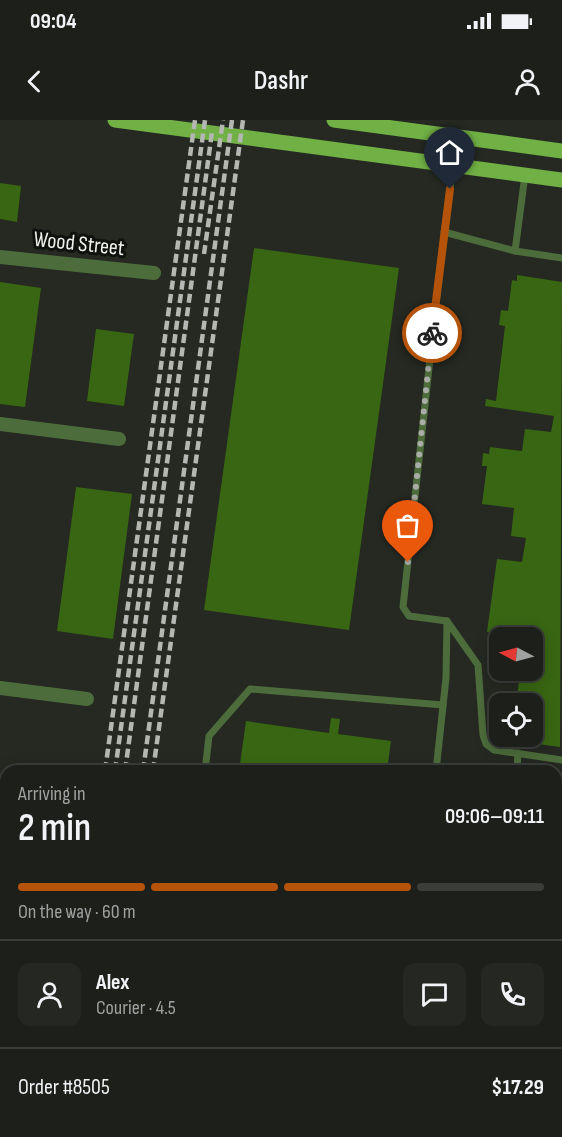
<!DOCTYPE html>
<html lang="en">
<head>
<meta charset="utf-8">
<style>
  :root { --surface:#1c1f1a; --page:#252723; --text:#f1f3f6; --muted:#a0a2a2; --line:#3a3d39; --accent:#b45309 }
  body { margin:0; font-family:"Sofia Sans Condensed",sans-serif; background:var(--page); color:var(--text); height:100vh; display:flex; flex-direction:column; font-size:22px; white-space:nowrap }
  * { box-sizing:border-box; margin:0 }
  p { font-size:20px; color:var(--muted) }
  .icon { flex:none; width:33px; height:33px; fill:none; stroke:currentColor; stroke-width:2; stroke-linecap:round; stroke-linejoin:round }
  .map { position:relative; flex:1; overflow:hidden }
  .sheet { position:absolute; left:0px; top:645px; width:562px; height:372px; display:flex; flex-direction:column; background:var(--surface); border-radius:18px 18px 0 0; box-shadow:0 3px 15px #0003,0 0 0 2px var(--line) }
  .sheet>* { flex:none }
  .needle { width:39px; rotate:276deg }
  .controls { position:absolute; left:489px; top:507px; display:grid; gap:12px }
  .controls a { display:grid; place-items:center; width:54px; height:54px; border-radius:12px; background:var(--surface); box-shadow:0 3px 15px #0003,0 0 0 2px var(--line); font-size:30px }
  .pin { position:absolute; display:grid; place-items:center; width:51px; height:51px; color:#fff; margin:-62px -26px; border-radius:50% 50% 50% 0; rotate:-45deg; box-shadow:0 0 6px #0007 }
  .pin .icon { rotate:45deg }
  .courier { position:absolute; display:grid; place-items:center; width:60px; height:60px; margin:-30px; border:4px solid #b45309; border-radius:50%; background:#fff; color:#222; box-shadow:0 2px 8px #0007 }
  .head em { font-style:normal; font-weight:600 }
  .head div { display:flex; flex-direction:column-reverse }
  .head { display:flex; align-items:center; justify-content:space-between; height:102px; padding:0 18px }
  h1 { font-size:39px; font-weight:600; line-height:45px }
  .bar { display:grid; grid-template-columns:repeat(4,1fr); gap:9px 6px; align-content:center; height:72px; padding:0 18px }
  .bar i { height:8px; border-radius:4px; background:var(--line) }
  .bar .active { background:var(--accent) }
  .bar p { grid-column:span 4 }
  .line { display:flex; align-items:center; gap:15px; padding:0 18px; border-top:2px solid var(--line) }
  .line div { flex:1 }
  .round { display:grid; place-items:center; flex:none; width:63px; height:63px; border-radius:12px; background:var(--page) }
  .status { display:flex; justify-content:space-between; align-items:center; height:42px; padding:0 30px; background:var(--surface); direction:ltr }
  .status svg { height:16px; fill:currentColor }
  header { display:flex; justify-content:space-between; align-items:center; height:78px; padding:0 18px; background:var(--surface); font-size:27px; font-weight:600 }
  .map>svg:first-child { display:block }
</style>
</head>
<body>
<div class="status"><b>09:04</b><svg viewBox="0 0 49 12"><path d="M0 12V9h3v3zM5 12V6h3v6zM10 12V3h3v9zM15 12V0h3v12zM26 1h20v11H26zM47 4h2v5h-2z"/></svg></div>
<header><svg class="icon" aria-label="back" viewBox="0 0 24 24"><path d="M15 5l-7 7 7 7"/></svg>Dashr<svg class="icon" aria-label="person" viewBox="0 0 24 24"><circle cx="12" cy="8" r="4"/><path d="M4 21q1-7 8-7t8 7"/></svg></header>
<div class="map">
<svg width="562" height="1017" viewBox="0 0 562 1017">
  <rect width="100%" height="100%" fill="#252922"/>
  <g fill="#386612">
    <polygon points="0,63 21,66 17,102 0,99"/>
    <polygon points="254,128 399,148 349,510 204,490"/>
    <polygon points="517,155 562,162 560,627 493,618 495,599 500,599 500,616 532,616 532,584 516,584 520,553 512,552 532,550 532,518 512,518 512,515 487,512 497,439 522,442 526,418 511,416 514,388 482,384 487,346 482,346 483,333 489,334 490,327 522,331 525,309 551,312 554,296 485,286 486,279 496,281 505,206 499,205 501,190 508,191 512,160 517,161"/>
    <polygon points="0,162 41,168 25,287 0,284"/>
    <polygon points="96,209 134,214 124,286 87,281"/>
    <polygon points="76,367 132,374 113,519 57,511"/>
    <polygon points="331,598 340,599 338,614 391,621 387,651 239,651 246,601 329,613"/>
    <polygon points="556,718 562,718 562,839 556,838"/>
    <polygon points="556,852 562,853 558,896 556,896"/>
  </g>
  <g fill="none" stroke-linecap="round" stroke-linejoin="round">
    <g stroke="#4d6c3b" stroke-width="7">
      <polyline points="453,45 439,156 403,487 409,496 447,501 478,545 483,615 486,624 494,630 562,640"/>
      <polyline points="444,112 515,131 562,138"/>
      <polyline points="515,131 525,55"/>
      <polyline points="205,651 209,616 250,569 443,585"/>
      <polyline points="436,651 446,558 447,501"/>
      <polyline points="517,651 518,633"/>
      <polyline points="556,684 562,684"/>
    </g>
    <g stroke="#4d6c3b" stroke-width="14">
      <polyline points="0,137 154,153"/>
      <polyline points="0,304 119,319"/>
      <polyline points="0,568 87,579"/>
      <polyline points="0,875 6,877"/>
      <polyline points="556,958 562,959"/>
      <polyline points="0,980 6,981"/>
    </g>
    <g stroke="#70b045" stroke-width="15">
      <polyline points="115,0 562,60"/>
      <polyline points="334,0 562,31"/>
    </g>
    <g stroke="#b4b7b2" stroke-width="4.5" stroke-dasharray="9 4.5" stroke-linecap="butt">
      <polyline points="204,134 223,0"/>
      <polyline points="105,651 195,0"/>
      <polyline points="115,651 205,0"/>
      <polyline points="125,651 212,12"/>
      <polyline points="143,651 232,0"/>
      <polyline points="153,651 243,0"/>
      <polyline points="56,1017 57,1011"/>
      <polyline points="65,1017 66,1011"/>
      <polyline points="75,1017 75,1011"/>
      <polyline points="93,1017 93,1011"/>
      <polyline points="103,1017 104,1011"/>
    </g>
  </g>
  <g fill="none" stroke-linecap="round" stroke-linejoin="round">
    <polyline stroke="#a9aca7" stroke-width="6" stroke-dasharray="0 10.8" points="408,442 432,213"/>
    <polyline stroke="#b45309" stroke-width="8" points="432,213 450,69"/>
  </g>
  <g text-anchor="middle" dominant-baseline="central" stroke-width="6" stroke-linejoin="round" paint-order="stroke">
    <g font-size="22" fill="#f0f3ee" stroke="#0f110e">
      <text transform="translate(79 124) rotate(6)">Wood Street</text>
    </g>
  </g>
</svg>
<div class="controls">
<a><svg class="needle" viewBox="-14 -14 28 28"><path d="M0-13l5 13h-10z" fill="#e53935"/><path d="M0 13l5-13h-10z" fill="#a0a2a2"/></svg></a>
<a><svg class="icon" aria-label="locate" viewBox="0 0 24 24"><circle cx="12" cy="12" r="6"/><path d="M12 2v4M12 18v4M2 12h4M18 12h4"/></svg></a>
</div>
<div class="pin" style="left:408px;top:442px;background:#ea580c"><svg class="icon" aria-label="bag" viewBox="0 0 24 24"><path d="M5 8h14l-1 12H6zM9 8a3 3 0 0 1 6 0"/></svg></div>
<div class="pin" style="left:450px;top:69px;background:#1f2937"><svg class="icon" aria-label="home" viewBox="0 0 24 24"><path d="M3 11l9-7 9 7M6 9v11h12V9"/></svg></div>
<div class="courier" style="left:432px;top:213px"><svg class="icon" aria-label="bike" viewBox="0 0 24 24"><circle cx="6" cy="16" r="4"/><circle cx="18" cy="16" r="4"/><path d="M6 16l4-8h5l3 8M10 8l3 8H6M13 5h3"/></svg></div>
<section class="sheet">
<div class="head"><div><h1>2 min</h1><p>Arriving in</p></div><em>09:06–09:11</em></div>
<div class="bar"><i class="active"></i><i class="active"></i><i class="active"></i><i></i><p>On the way · 60 m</p></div>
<div class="line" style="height:108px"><a class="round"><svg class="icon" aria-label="person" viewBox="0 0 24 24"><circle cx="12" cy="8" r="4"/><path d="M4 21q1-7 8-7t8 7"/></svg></a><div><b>Alex</b><p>Courier · 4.5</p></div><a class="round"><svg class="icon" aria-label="chat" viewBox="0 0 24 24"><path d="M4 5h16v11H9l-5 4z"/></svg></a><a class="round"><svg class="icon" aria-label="phone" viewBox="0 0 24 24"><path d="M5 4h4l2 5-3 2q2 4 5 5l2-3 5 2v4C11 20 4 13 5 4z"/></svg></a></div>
<div class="line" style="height:78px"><div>Order #8505</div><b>$17.29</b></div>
</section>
</div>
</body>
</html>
